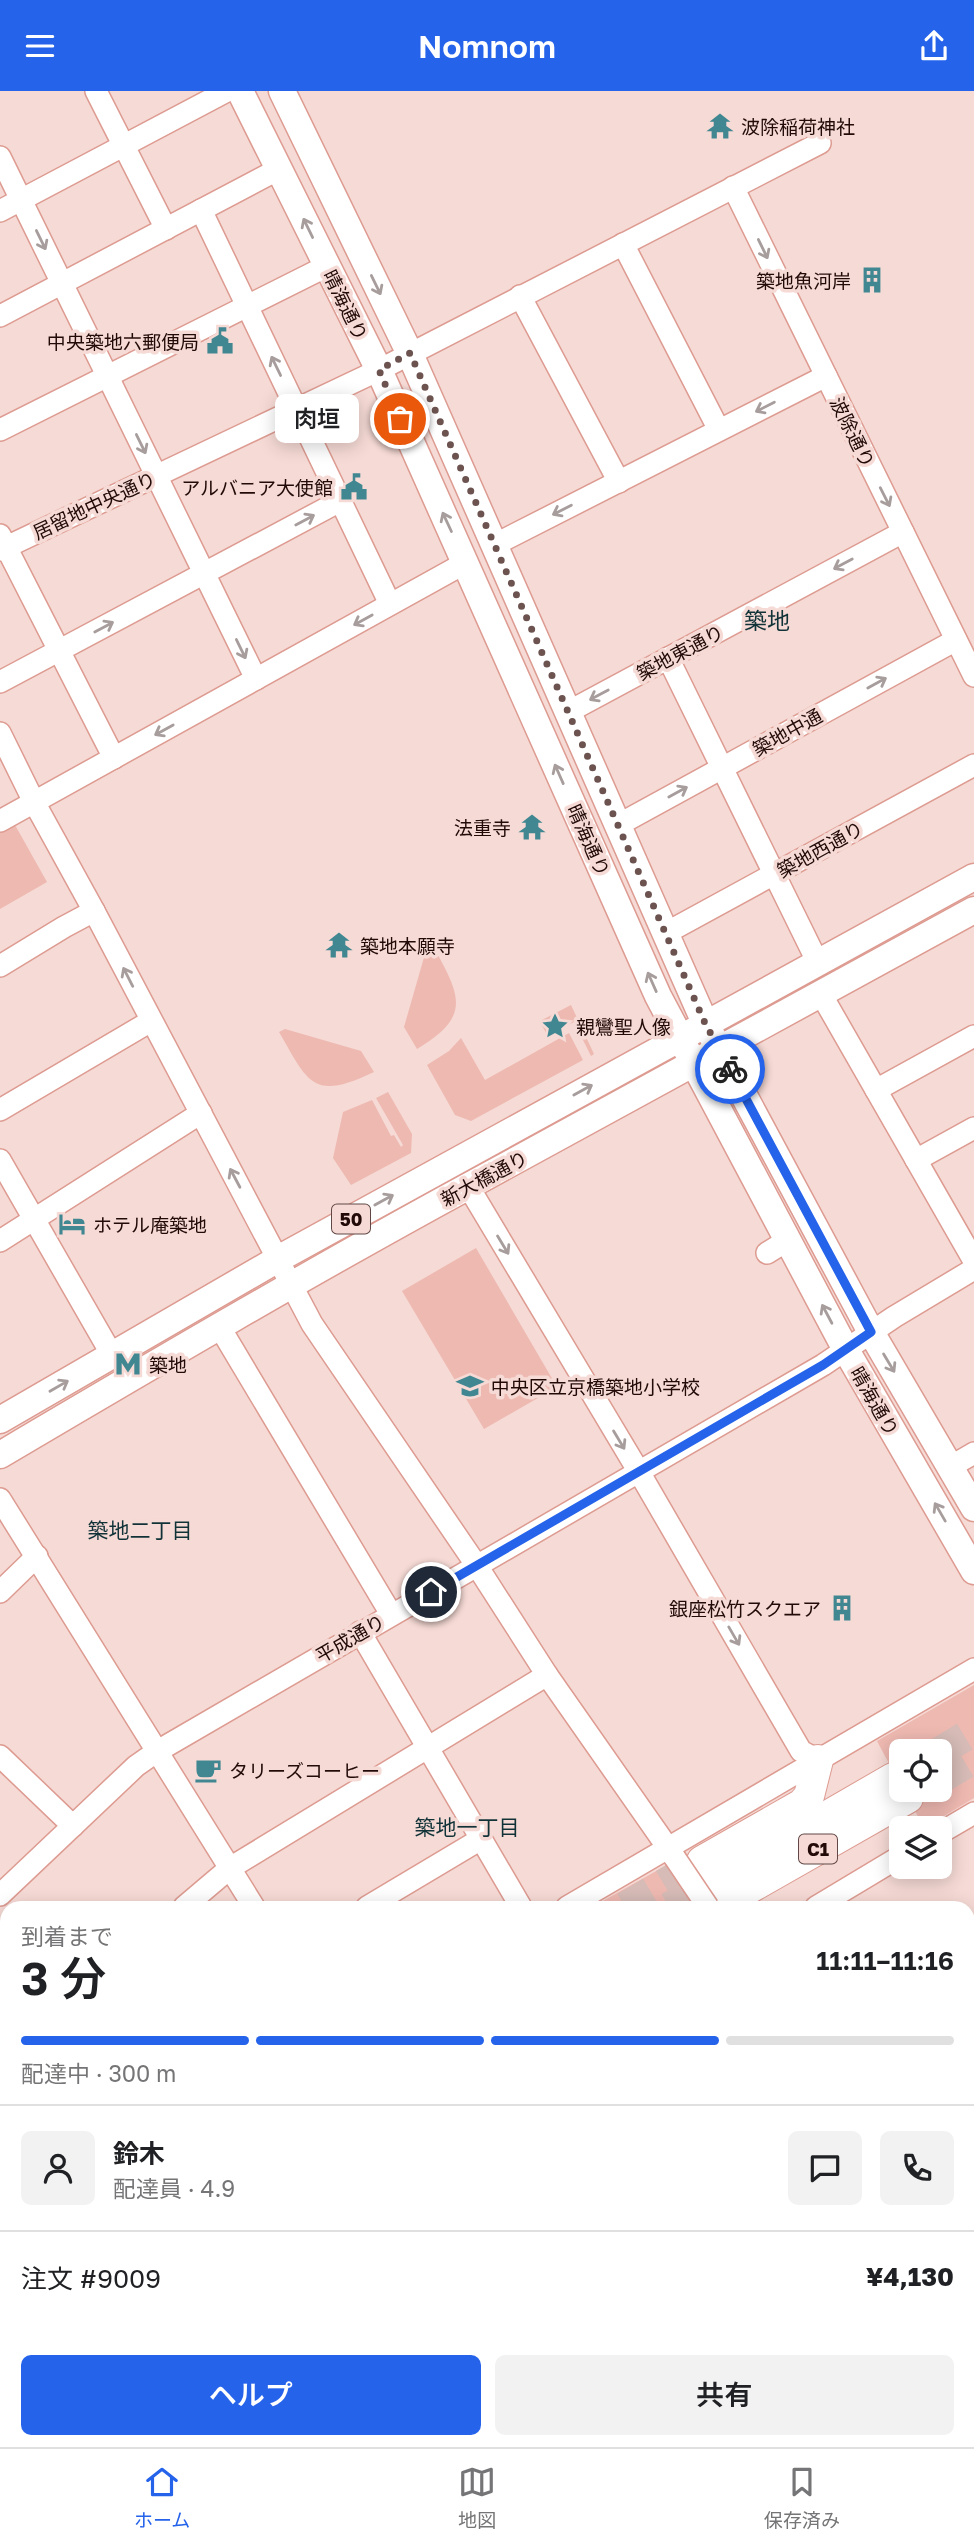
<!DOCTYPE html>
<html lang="ja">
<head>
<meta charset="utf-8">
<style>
  :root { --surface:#fff; --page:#f2f2f2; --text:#202124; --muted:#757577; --line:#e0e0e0; --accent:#2563eb }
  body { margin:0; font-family:"Golos Text","Noto Sans JP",sans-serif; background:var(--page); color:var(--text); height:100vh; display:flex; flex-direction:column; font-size:26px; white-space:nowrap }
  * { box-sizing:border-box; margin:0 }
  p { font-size:23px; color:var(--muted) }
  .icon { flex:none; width:38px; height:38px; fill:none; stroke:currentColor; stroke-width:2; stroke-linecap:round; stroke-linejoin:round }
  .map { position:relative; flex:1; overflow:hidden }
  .panel { position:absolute; left:0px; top:1810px; width:975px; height:548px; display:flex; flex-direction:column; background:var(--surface); border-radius:21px 21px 0 0; box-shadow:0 4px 18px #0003 }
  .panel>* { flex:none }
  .controls { position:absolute; left:889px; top:1648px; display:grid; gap:14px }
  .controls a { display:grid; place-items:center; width:63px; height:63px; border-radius:10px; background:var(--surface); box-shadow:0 4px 18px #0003; font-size:35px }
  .pin { position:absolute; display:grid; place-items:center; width:60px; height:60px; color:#fff; margin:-30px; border:4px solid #fff; border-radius:50%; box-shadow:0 2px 7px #0007 }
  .courier { position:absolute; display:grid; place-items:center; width:70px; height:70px; margin:-35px; border:5px solid #2563eb; border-radius:50%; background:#fff; color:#222; box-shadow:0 2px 9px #0007 }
  .bubble { position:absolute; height:49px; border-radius:10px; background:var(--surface); box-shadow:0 4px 18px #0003; font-size:23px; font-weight:600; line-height:49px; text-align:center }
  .summary em { font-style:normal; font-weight:600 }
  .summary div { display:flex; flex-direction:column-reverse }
  .summary { display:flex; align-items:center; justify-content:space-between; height:119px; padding:0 21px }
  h1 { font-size:46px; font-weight:600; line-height:52px }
  .bar { display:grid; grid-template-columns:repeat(4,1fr); gap:10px 7px; align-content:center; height:84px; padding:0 21px }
  .bar i { height:9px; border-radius:5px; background:var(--line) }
  .bar .selected { background:var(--accent) }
  .bar p { grid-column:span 4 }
  .line { display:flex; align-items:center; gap:18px; padding:0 21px; border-top:2px solid var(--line) }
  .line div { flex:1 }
  .round { display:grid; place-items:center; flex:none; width:74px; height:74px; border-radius:10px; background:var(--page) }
  .button { display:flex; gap:14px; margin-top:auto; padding:14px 21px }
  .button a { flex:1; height:80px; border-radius:10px; background:var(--accent); color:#fff; font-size:28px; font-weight:600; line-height:80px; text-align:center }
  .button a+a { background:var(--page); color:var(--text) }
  header { display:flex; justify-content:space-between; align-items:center; height:91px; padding:0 21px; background:var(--accent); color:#fff; font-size:32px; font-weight:600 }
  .tab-bar { display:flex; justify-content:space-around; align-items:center; height:98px; border-top:2px solid var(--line); background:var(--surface); font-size:19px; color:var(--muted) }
  .tab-bar a { display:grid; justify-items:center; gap:4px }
  .tab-bar .selected { color:var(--accent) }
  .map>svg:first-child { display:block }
</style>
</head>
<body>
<header><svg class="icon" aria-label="menu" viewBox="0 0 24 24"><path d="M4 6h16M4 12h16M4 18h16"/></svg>Nomnom<svg class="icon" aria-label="share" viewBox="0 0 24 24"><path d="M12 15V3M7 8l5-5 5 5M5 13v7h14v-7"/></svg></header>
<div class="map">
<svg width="974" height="2356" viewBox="0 0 974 2356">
  <rect width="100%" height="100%" fill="#f6dad5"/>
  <g fill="#eeb9b1">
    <polygon points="15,734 47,791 0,818 0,742"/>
    <path d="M432 853C459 903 474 924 417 958L404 936 427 856Z"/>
    <polygon points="571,914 594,963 591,965 574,931 547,944 540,930"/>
    <path d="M285 938 361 960 374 981C313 1010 309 993 279 941Z"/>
    <polygon points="569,942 583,969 471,1030 455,1024 427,974 449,960 461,947 485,989"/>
    <polygon points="388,1001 412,1043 411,1062 351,1094 333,1067 343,1021 372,1009 391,1045 394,1044 401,1056 403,1054 376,1007"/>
    <polygon points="476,1157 557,1296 484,1338 402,1200"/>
    <polygon points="974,1594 974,1707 924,1737 904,1699 940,1699 940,1661 901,1661 901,1695 877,1650"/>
    <polygon points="658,1779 682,1816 592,1816"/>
  </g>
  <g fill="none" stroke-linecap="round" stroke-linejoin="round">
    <g stroke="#d6bbb6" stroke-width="26" stroke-dasharray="26 13" stroke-linecap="butt">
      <polyline points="968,2299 974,2294"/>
      <polyline points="968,2326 974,2321"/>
      <polyline points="897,2356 904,2350"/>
      <polyline points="930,2356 938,2350"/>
    </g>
    <g stroke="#d6bbb6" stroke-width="30" stroke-dasharray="30 15" stroke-linecap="butt">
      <polyline points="939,1661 974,1640"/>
      <polyline points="940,1688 974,1668"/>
      <polyline points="625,1816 702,1770"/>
      <polyline points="669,1816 715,1790"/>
    </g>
    <g stroke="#dd9b91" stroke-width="24">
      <g id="minor">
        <polyline points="96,0 166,138"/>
        <polyline points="0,66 256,588"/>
        <polyline points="733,96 974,585"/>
        <polyline points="201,119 390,513"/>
        <polyline points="0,120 227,0"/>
        <polyline points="623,153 719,339"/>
        <polyline points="520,205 619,391"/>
        <polyline points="0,225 279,78"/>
        <polyline points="0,339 327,175"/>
        <polyline points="0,444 114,667"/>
        <polyline points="494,454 826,285"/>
        <polyline points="0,459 379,279 820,52"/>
        <polyline points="668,567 817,870"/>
        <polyline points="0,591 340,410"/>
        <polyline points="568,621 903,441"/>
        <polyline points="0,642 34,711 94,820 312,1233 477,1475 547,1584 675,1767"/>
        <polyline points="0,730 465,472"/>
        <polyline points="618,734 956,549"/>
        <polyline points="666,842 974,674"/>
        <polyline points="0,875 64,836 94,820"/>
        <polyline points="821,903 974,1170"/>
        <polyline points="876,999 974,945"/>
        <polyline points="0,1019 151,930"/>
        <polyline points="0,1069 112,1264"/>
        <polyline points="916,1069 974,1037"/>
        <polyline points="468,1095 639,1381 801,1660 818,1669"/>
        <polyline points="0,1150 201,1022"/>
        <polyline points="767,1162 788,1149"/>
        <polyline points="219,1235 391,1523"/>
        <polyline points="950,1376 974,1362"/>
        <polyline points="0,1408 254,1816"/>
        <polyline points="0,1501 37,1465"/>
        <polyline points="360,1541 521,1816"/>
        <polyline points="0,1665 73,1735"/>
        <polyline points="940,1742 974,1722"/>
        <polyline points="0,1804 136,1675 156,1661 823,1274 894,1226 974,1178"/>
        <polyline points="184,1816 230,1777 547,1584"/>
        <polyline points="367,1816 481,1748"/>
        <polyline points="567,1816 974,1578"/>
        <polyline points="816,1816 901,1765"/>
        <polyline points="968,1929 974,1925"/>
        <polyline points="0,1974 7,1968"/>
        <polyline points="968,2219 974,2228"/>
        <polyline points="187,2350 191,2356"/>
        <polyline points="385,2350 389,2356"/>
        <polyline points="625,2350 629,2356"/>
        <polyline points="80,2356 83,2350"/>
        <polyline points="328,2356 336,2350"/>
        <polyline points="503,2356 511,2350"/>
      </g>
    </g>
    <g stroke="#dd9b91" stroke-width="29">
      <g id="major">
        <polyline points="240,0 379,279 658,905 846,1259 974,1480"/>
        <polyline points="282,0 410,263 705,932 871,1241 974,1417"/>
        <polyline points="0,1329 278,1168 974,786"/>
        <path d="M0 1364C154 1273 309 1182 467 1096 636 1003 805 912 974 819"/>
        <polyline points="0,2102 7,2107"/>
        <polyline points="0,2204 7,2201"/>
        <polyline points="0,2229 7,2227"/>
        <polyline points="968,2274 974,2269"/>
        <polyline points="866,2356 873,2350"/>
        <polyline points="962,2356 974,2346"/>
      </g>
    </g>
    <g stroke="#dd9b91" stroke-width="32">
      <g id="highway">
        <polyline points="702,1770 802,1713 809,1705 818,1669"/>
        <polyline points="715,1790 893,1687"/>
        <polyline points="729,1809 908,1707"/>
        <polyline points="0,2172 2,2173"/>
        <polyline points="0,2291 7,2283"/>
        <polyline points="0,2349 7,2336"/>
      </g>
    </g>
    <use href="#minor" stroke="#fff" stroke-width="21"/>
    <use href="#major" stroke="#fff" stroke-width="26"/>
    <use href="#highway" stroke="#fff" stroke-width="30"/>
    <g stroke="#dd9b91" stroke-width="24" stroke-linecap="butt">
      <polyline id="minor-bridge" points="675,1767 708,1816"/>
    </g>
    <use href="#minor-bridge" stroke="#fff" stroke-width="21"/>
  </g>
  <defs><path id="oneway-shaft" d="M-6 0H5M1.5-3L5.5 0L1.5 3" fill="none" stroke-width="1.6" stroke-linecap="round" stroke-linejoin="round" transform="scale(1.75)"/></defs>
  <g stroke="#a69d9c">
    <use href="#oneway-shaft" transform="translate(308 137) rotate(-116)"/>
    <use href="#oneway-shaft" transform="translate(41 149) rotate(64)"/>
    <use href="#oneway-shaft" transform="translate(763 158) rotate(64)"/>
    <use href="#oneway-shaft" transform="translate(376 194) rotate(64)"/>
    <use href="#oneway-shaft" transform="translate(276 275) rotate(-116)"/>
    <use href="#oneway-shaft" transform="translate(765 316) rotate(153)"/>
    <use href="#oneway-shaft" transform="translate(141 353) rotate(64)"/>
    <use href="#oneway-shaft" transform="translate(885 406) rotate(63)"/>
    <use href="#oneway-shaft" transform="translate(562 419) rotate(153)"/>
    <use href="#oneway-shaft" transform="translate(305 429) rotate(-28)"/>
    <use href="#oneway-shaft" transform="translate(447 431) rotate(-115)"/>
    <use href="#oneway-shaft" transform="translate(843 473) rotate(152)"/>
    <use href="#oneway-shaft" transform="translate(363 529) rotate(151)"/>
    <use href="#oneway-shaft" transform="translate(104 536) rotate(-28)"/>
    <use href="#oneway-shaft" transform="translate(241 558) rotate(64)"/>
    <use href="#oneway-shaft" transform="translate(877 592) rotate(-29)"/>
    <use href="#oneway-shaft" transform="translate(599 604) rotate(152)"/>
    <use href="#oneway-shaft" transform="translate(164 639) rotate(151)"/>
    <use href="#oneway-shaft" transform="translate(559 683) rotate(-114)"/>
    <use href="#oneway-shaft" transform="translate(678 701) rotate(-29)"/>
    <use href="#oneway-shaft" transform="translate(128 886) rotate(-117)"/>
    <use href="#oneway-shaft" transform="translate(652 891) rotate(-114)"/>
    <use href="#oneway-shaft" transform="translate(583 999) rotate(-29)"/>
    <use href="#oneway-shaft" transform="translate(235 1087) rotate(-118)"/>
    <use href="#oneway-shaft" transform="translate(384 1109) rotate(-29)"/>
    <use href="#oneway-shaft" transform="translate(503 1154) rotate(59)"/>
    <use href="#oneway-shaft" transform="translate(827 1223) rotate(-118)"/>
    <use href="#oneway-shaft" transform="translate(889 1272) rotate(59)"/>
    <use href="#oneway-shaft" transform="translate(59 1295) rotate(-30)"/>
    <use href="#oneway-shaft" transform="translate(619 1349) rotate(59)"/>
    <use href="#oneway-shaft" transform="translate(940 1421) rotate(-120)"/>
    <use href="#oneway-shaft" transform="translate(734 1545) rotate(60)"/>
  </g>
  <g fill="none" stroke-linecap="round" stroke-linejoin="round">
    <polyline stroke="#6c5350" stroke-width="7" stroke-dasharray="0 12.6" points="400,328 379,279 410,262 705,932 730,978"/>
    <polyline stroke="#2563eb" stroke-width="9" points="431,1501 823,1274 871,1241 730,978"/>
  </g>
  <defs>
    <g id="temple-bare" transform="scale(2.1)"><path d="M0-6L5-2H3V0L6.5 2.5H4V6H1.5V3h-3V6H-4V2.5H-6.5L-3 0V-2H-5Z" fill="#418791" stroke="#f6dad5" stroke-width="2.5" paint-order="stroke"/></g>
    <g id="building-bare" transform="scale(2.1)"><path d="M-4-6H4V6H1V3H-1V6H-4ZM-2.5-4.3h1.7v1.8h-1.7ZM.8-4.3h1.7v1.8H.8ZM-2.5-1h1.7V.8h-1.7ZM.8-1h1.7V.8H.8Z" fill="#418791" stroke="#f6dad5" stroke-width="2.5" paint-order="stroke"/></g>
    <g id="civic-bare" transform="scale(2.1)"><path d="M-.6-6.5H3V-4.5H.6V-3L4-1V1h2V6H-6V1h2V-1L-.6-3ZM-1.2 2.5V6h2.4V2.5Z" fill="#418791" stroke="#f6dad5" stroke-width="2.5" paint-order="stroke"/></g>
    <g id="sight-bare" transform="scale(2.1)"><path d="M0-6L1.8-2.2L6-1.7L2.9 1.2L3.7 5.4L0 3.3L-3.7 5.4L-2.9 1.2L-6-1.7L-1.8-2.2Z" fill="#418791" stroke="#f6dad5" stroke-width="2.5" paint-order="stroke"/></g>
    <g id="hotel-bare" transform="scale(2.1)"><path d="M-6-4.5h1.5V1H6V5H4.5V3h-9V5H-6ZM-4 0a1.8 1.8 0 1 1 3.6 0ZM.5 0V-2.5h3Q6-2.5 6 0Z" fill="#418791" stroke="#f6dad5" stroke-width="2.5" paint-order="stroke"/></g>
    <g id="metro-bare" transform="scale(2.1)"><path d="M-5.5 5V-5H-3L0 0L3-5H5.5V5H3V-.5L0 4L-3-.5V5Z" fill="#418791" stroke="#f6dad5" stroke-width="2.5" paint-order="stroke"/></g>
    <g id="school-bare" transform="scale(2.1)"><path d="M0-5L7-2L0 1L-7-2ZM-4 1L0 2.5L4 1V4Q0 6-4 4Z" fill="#418791" stroke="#f6dad5" stroke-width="2.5" paint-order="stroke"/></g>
    <g id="cafe-bare" transform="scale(2.1)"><path d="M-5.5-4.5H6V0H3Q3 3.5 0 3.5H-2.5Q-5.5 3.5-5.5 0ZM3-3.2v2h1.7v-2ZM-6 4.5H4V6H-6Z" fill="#418791" stroke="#f6dad5" stroke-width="2.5" paint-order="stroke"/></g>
  </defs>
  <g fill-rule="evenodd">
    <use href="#temple-bare" x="720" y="35"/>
    <use href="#building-bare" x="872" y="189"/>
    <use href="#civic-bare" x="220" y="250"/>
    <use href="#civic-bare" x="354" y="396"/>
    <use href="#temple-bare" x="532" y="736"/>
    <use href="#temple-bare" x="339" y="854"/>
    <use href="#sight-bare" x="555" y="935"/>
    <use href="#hotel-bare" x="72" y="1133"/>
    <use href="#metro-bare" x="128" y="1273"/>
    <use href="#school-bare" x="470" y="1295"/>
    <use href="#building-bare" x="842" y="1517"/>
    <use href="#cafe-bare" x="208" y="1679"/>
  </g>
  <g text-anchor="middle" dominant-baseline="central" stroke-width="7" stroke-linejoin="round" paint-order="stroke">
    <g fill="#f6dad5" stroke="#614846" stroke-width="2">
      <rect x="332" y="1113.5" width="38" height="29" rx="5"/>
      <rect x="799" y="1743.5" width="38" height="29" rx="5"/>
    </g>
    <g font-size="18" font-weight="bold" fill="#210a08">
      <text x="351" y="1128">50</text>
      <text x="818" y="1758">C1</text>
    </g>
    <g font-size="19" fill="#210a08" stroke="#f6dad5" text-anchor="start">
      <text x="741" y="35">波除稲荷神社</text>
      <text x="851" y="189" text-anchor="end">築地魚河岸</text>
      <text x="199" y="250" text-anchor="end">中央築地六郵便局</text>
      <text x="333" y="396" text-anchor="end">アルバニア大使館</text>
      <text x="511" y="736" text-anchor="end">法重寺</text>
      <text x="360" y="854">築地本願寺</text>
      <text x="576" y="935">親鸞聖人像</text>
      <text x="93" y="1133">ホテル庵築地</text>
      <text x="149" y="1273">築地</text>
      <text x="491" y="1295">中央区立京橋築地小学校</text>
      <text x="821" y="1517" text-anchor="end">銀座松竹スクエア</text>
      <text x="229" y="1679">タリーズコーヒー</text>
    </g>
    <g font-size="19" fill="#210a08" stroke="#f6dad5">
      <text transform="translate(346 214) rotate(64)">晴海通り</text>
      <text transform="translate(853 341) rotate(64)">波除通り</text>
      <text transform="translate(94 414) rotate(-25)">居留地中央通り</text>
      <text transform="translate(680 561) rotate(-28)">築地東通り</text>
      <text transform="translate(787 641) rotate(-29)">築地中通</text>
      <text transform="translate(589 749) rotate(66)">晴海通り</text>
      <text transform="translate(820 758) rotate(-29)">築地西通り</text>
      <text transform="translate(484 1087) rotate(-28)">新大橋通り</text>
      <text transform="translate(875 1310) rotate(60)">晴海通り</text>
      <text transform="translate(350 1547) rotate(-30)">平成通り</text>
    </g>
    <g font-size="21" fill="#113338" stroke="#f6dad5">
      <text x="140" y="1439">築地二丁目</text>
      <text x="467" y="1736">築地一丁目</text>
    </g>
    <g font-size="23" fill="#113338" stroke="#f6dad5">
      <text x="767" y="529">築地</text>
    </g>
  </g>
</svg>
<div class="controls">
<a><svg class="icon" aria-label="locate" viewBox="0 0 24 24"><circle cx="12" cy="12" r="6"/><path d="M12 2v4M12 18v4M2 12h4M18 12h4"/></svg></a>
<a><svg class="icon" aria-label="layers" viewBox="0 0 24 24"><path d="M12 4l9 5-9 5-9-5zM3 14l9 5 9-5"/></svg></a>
</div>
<div class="pin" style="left:400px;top:328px;background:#ea580c"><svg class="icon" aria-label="bag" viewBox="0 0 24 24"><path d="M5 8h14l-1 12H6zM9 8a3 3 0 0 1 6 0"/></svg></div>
<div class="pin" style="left:431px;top:1501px;background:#1f2937"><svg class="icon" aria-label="home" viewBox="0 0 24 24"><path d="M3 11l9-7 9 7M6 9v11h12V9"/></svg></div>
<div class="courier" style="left:730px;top:978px"><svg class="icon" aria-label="bike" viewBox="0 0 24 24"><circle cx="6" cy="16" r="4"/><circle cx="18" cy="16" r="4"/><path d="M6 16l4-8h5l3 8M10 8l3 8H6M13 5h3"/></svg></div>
<div class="bubble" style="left:275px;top:303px;width:84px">肉垣</div>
<section class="panel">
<div class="summary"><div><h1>3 分</h1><p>到着まで</p></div><em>11:11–11:16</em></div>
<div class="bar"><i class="selected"></i><i class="selected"></i><i class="selected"></i><i></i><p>配達中 · 300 m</p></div>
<div class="line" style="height:126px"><a class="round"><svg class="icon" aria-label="person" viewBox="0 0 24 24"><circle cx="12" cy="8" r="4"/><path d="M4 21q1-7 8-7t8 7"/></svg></a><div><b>鈴木</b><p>配達員 · 4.9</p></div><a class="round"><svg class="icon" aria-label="chat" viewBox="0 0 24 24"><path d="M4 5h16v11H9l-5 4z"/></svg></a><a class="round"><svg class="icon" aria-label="phone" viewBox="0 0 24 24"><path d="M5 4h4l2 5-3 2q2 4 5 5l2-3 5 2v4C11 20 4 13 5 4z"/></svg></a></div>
<div class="line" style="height:91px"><div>注文 #9009</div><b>¥4,130</b></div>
<div class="button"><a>ヘルプ</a><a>共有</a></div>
</section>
</div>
<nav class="tab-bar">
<a class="selected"><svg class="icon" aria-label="home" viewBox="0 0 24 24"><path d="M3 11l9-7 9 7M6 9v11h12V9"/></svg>ホーム</a>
<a><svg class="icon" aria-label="map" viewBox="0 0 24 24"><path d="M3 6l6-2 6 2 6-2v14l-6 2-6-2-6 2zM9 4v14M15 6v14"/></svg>地図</a>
<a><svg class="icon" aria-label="saved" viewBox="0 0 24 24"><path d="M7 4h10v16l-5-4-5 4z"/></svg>保存済み</a>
</nav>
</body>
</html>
